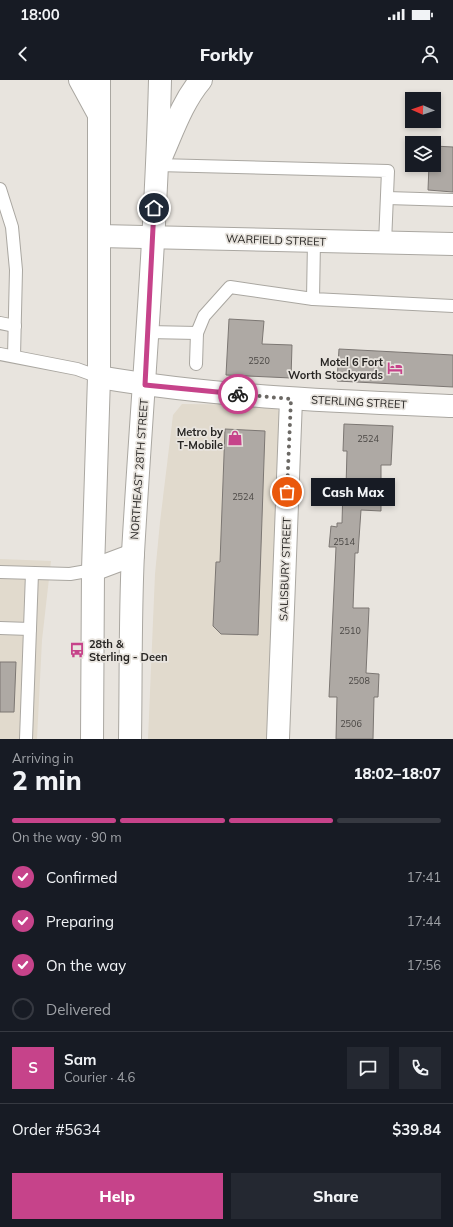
<!DOCTYPE html>
<html lang="en">
<head>
<meta charset="utf-8">
<style>
  :root { --surface:#171b24; --page:#242831; --text:#f1f3f6; --muted:#9ea1a6; --line:#363941; --accent:#c6438a }
  body { margin:0; font-family:Mulish,sans-serif; background:var(--page); color:var(--text); height:100vh; display:flex; flex-direction:column; font-size:15px; white-space:nowrap }
  * { box-sizing:border-box; margin:0 }
  p { font-size:13px; color:var(--muted) }
  .icon { flex:none; width:22px; height:22px; fill:none; stroke:currentColor; stroke-width:2; stroke-linecap:round; stroke-linejoin:round }
  .map { position:relative; height:659px; overflow:hidden }
  .panel { display:flex; flex-direction:column; background:var(--surface); flex:1 }
  .panel>* { flex:none }
  .needle { width:26px; rotate:272deg }
  .tools { position:absolute; left:405px; top:12px; display:grid; gap:8px }
  .tools a { display:grid; place-items:center; width:36px; height:36px; border-radius:0px; background:var(--surface); box-shadow:0 2px 6px #0003; font-size:20px }
  .pin { position:absolute; display:grid; place-items:center; width:34px; height:34px; color:#fff; margin:-17px; border:2px solid #fff; border-radius:50%; box-shadow:0 1px 4px #0007 }
  .courier { position:absolute; display:grid; place-items:center; width:40px; height:40px; margin:-20px; border:3px solid #c6438a; border-radius:50%; background:#fff; color:#222; box-shadow:0 1px 5px #0007 }
  .bubble { position:absolute; height:28px; border-radius:0px; background:var(--surface); box-shadow:0 2px 6px #0003; font-size:13px; font-weight:800; line-height:28px; text-align:center }
  .overview em { font-style:normal; font-weight:800 }
  .overview div { display:flex; flex-direction:column-reverse }
  .overview { display:flex; align-items:center; justify-content:space-between; height:68px; padding:0 12px }
  h1 { font-size:26px; font-weight:800; line-height:30px }
  .bar { display:grid; grid-template-columns:repeat(4,1fr); gap:6px 4px; align-content:center; height:48px; padding:0 12px }
  .bar i { height:5px; border-radius:3px; background:var(--line) }
  .bar .active { background:var(--accent) }
  .bar p { grid-column:span 4 }
  .line { display:flex; align-items:center; gap:10px; padding:0 12px; border-top:1px solid var(--line) }
  .line div { flex:1 }
  .round { display:grid; place-items:center; flex:none; width:42px; height:42px; border-radius:0px; background:var(--page) }
  ol { padding:0 12px; list-style:none }
  li { display:flex; align-items:center; gap:12px; height:44px }
  li p { margin-inline-start:auto }
  li .icon { padding:4px; border-radius:50%; background:var(--accent); color:#fff; stroke-width:4 }
  li:last-child { color:var(--muted) }
  li i { width:22px; height:22px; border:2px solid var(--line); border-radius:50% }
  .action { display:flex; gap:8px; margin-top:auto; padding:8px 12px }
  .action a { flex:1; height:46px; border-radius:0px; background:var(--accent); color:#fff; font-size:16px; font-weight:800; line-height:46px; text-align:center }
  .action a+a { background:var(--page); color:var(--text) }
  .status { display:flex; justify-content:space-between; align-items:center; height:28px; padding:0 20px; background:var(--surface); direction:ltr }
  .status svg { height:11px; fill:currentColor }
  header { display:flex; justify-content:space-between; align-items:center; height:52px; padding:0 12px; background:var(--surface); font-size:18px; font-weight:800 }
  .map>svg:first-child { display:block }
</style>
</head>
<body>
<div class="status"><b>18:00</b><svg viewBox="0 0 49 12"><path d="M0 12V9h3v3zM5 12V6h3v6zM10 12V3h3v9zM15 12V0h3v12zM26 1h20v11H26zM47 4h2v5h-2z"/></svg></div>
<header><svg class="icon" aria-label="back" viewBox="0 0 24 24"><path d="M15 5l-7 7 7 7"/></svg>Forkly<svg class="icon" aria-label="person" viewBox="0 0 24 24"><circle cx="12" cy="8" r="4"/><path d="M4 21q1-7 8-7t8 7"/></svg></header>
<div class="map">
<svg width="453" height="659" viewBox="0 0 453 659">
  <rect width="100%" height="100%" fill="#e8e4de"/>
  <g fill="#e1dacd">
    <polygon points="182,324 274,325 281,334 267,659 148,659 155,494 160,442 173,335"/>
    <polygon points="0,479 51,481 42,560 37,659 0,659"/>
  </g>
  <g fill="#aea9a4" stroke="#7c7773">
    <polygon points="434,66 453,67 453,112 428,110 429,85 434,85"/>
    <polygon points="229,239 264,241 262,264 292,265 291,298 226,295"/>
    <polygon points="339,269 453,275 453,307 337,301"/>
    <polygon points="344,344 393,346 391,385 381,385 381,431 361,430 358,473 355,473 353,528 369,528 366,593 379,594 378,617 374,617 373,659 336,659 337,617 329,617 336,467 329,467 331,446 337,447 337,443 342,443 343,407 346,407 347,371 343,371"/>
    <polygon points="225,349 265,351 258,555 221,554 213,546 216,482 220,482"/>
    <polygon points="0,582 16,582 14,632 0,632"/>
  </g>
  <g fill="none" stroke-linecap="round" stroke-linejoin="round">
    <g stroke="#aaa7a1" stroke-width="14">
      <g id="service">
        <polyline points="157,85 388,91 385,163"/>
        <polyline points="0,109 12,147 16,190 14,276"/>
        <polyline points="387,118 453,120"/>
        <polyline points="314,161 313,219 453,226"/>
        <polyline points="0,243 15,246"/>
        <polyline points="148,252 197,253 204,236 230,207 313,219"/>
        <polyline points="0,274 77,289 99,297"/>
        <polyline points="196,284 197,253"/>
        <polyline points="0,492 70,494 93,490"/>
        <polyline points="0,548 30,549"/>
        <polyline points="26,659 32,493"/>
      </g>
    </g>
    <g stroke="#aaa7a1" stroke-width="24">
      <g id="minor">
        <polyline points="99,156 453,164"/>
        <path d="M99 297C216 317 334 321 453 326"/>
        <polyline points="278,659 291,319"/>
      </g>
    </g>
    <g stroke="#aaa7a1" stroke-width="24">
      <g id="primary">
        <polyline points="80,0 98,33"/>
        <path d="M162 75C173 50 183 21 201 0"/>
        <polyline points="93,490 133,475"/>
        <polyline points="92,659 93,490 99,297 99,0"/>
        <path d="M130 659C131 597 130 535 133 473 142 316 156 158 160 0"/>
      </g>
    </g>
    <use href="#service" stroke="#fff" stroke-width="12"/>
    <use href="#minor" stroke="#fff" stroke-width="22"/>
    <use href="#primary" stroke="#fff" stroke-width="22"/>
  </g>
  <g fill="none" stroke-linecap="round" stroke-linejoin="round">
    <polyline stroke="#6b6864" stroke-width="4" stroke-dasharray="0 7.2" points="238,314 291,319 287,412"/>
    <polyline stroke="#c6438a" stroke-width="5" points="154,128 145,305 238,314"/>
  </g>
  <defs>
    <g id="hotel-bare" transform="scale(1.2)"><path d="M-6-4.5h1.5V1H6V5H4.5V3h-9V5H-6ZM-4 0a1.8 1.8 0 1 1 3.6 0ZM.5 0V-2.5h3Q6-2.5 6 0Z" fill="#c6438a" stroke="#e8e4de" stroke-width="2.5" paint-order="stroke"/></g>
    <g id="shop-bare" transform="scale(1.2)"><path d="M-5-2.5h2.3a2.7 3.5 0 0 1 5.4 0H5L5.5 6h-11ZM-1.5-2.5h3a1.5 2.3 0 0 0-3 0Z" fill="#c6438a" stroke="#e8e4de" stroke-width="2.5" paint-order="stroke"/></g>
    <g id="bus-bare" transform="scale(1.2)"><path d="M-5-6H5V4H4V6H2V4H-2V6H-4V4H-5ZM-3.5-4V0h7V-4ZM-3.5 1.2v1.5H-2V1.2ZM2 1.2v1.5H3.5V1.2Z" fill="#c6438a" stroke="#e8e4de" stroke-width="2.5" paint-order="stroke"/></g>
  </defs>
  <g fill-rule="evenodd">
    <use href="#hotel-bare" x="395" y="288"/>
    <use href="#shop-bare" x="235" y="358"/>
    <use href="#bus-bare" x="77" y="570"/>
  </g>
  <g text-anchor="middle" dominant-baseline="central" stroke-width="3.5" stroke-linejoin="round" paint-order="stroke">
    <g font-size="9" fill="#494643">
      <text x="259" y="280">2520</text>
      <text x="368" y="358">2524</text>
      <text x="243" y="416">2524</text>
      <text x="344" y="461">2514</text>
      <text x="350" y="550">2510</text>
      <text x="359" y="600">2508</text>
      <text x="351" y="643">2506</text>
    </g>
    <g font-size="11" fill="#272523" stroke="#e8e4de">
      <text transform="translate(276 160) rotate(2)">WARFIELD STREET</text>
      <text transform="translate(359 322) rotate(3)">STERLING STREET</text>
      <text transform="translate(139 389) rotate(-86)">NORTHEAST 28TH STREET</text>
      <text transform="translate(285 489) rotate(-88)">SALISBURY STREET</text>
    </g>
    <g font-size="11" font-weight="bold" fill="#272523" stroke="#e8e4de" text-anchor="end">
      <text x="383" y="282">Motel 6 Fort<tspan x="383" dy="13">Worth Stockyards</tspan></text>
      <text x="223" y="352">Metro by<tspan x="223" dy="13">T-Mobile</tspan></text>
      <text x="89" y="564" text-anchor="start">28th &amp;<tspan x="89" dy="13">Sterling - Deen</tspan></text>
    </g>
  </g>
</svg>
<div class="tools">
<a><svg class="needle" viewBox="-14 -14 28 28"><path d="M0-13l5 13h-10z" fill="#e53935"/><path d="M0 13l5-13h-10z" fill="#9ea1a6"/></svg></a>
<a><svg class="icon" aria-label="layers" viewBox="0 0 24 24"><path d="M12 4l9 5-9 5-9-5zM3 14l9 5 9-5"/></svg></a>
</div>
<div class="pin" style="left:287px;top:412px;background:#ea580c"><svg class="icon" aria-label="bag" viewBox="0 0 24 24"><path d="M5 8h14l-1 12H6zM9 8a3 3 0 0 1 6 0"/></svg></div>
<div class="pin" style="left:154px;top:128px;background:#1f2937"><svg class="icon" aria-label="home" viewBox="0 0 24 24"><path d="M3 11l9-7 9 7M6 9v11h12V9"/></svg></div>
<div class="courier" style="left:238px;top:314px"><svg class="icon" aria-label="bike" viewBox="0 0 24 24"><circle cx="6" cy="16" r="4"/><circle cx="18" cy="16" r="4"/><path d="M6 16l4-8h5l3 8M10 8l3 8H6M13 5h3"/></svg></div>
<div class="bubble" style="left:311px;top:398px;width:84px">Cash Max</div>
</div>
<section class="panel">
<div class="overview"><div><h1>2 min</h1><p>Arriving in</p></div><em>18:02–18:07</em></div>
<div class="bar"><i class="active"></i><i class="active"></i><i class="active"></i><i></i><p>On the way · 90 m</p></div>
<ol>
<li><svg class="icon" aria-label="check" viewBox="0 0 24 24"><path d="M5 12l5 5 9-10"/></svg>Confirmed<p>17:41</p></li>
<li><svg class="icon" aria-label="check" viewBox="0 0 24 24"><path d="M5 12l5 5 9-10"/></svg>Preparing<p>17:44</p></li>
<li><svg class="icon" aria-label="check" viewBox="0 0 24 24"><path d="M5 12l5 5 9-10"/></svg>On the way<p>17:56</p></li>
<li><i></i>Delivered</li>
</ol>
<div class="line" style="height:72px"><b class="round" style="background:var(--accent);color:#fff">S</b><div><b>Sam</b><p>Courier · 4.6</p></div><a class="round"><svg class="icon" aria-label="chat" viewBox="0 0 24 24"><path d="M4 5h16v11H9l-5 4z"/></svg></a><a class="round"><svg class="icon" aria-label="phone" viewBox="0 0 24 24"><path d="M5 4h4l2 5-3 2q2 4 5 5l2-3 5 2v4C11 20 4 13 5 4z"/></svg></a></div>
<div class="line" style="height:52px"><div>Order #5634</div><b>$39.84</b></div>
<div class="action"><a>Help</a><a>Share</a></div>
</section>
</body>
</html>
